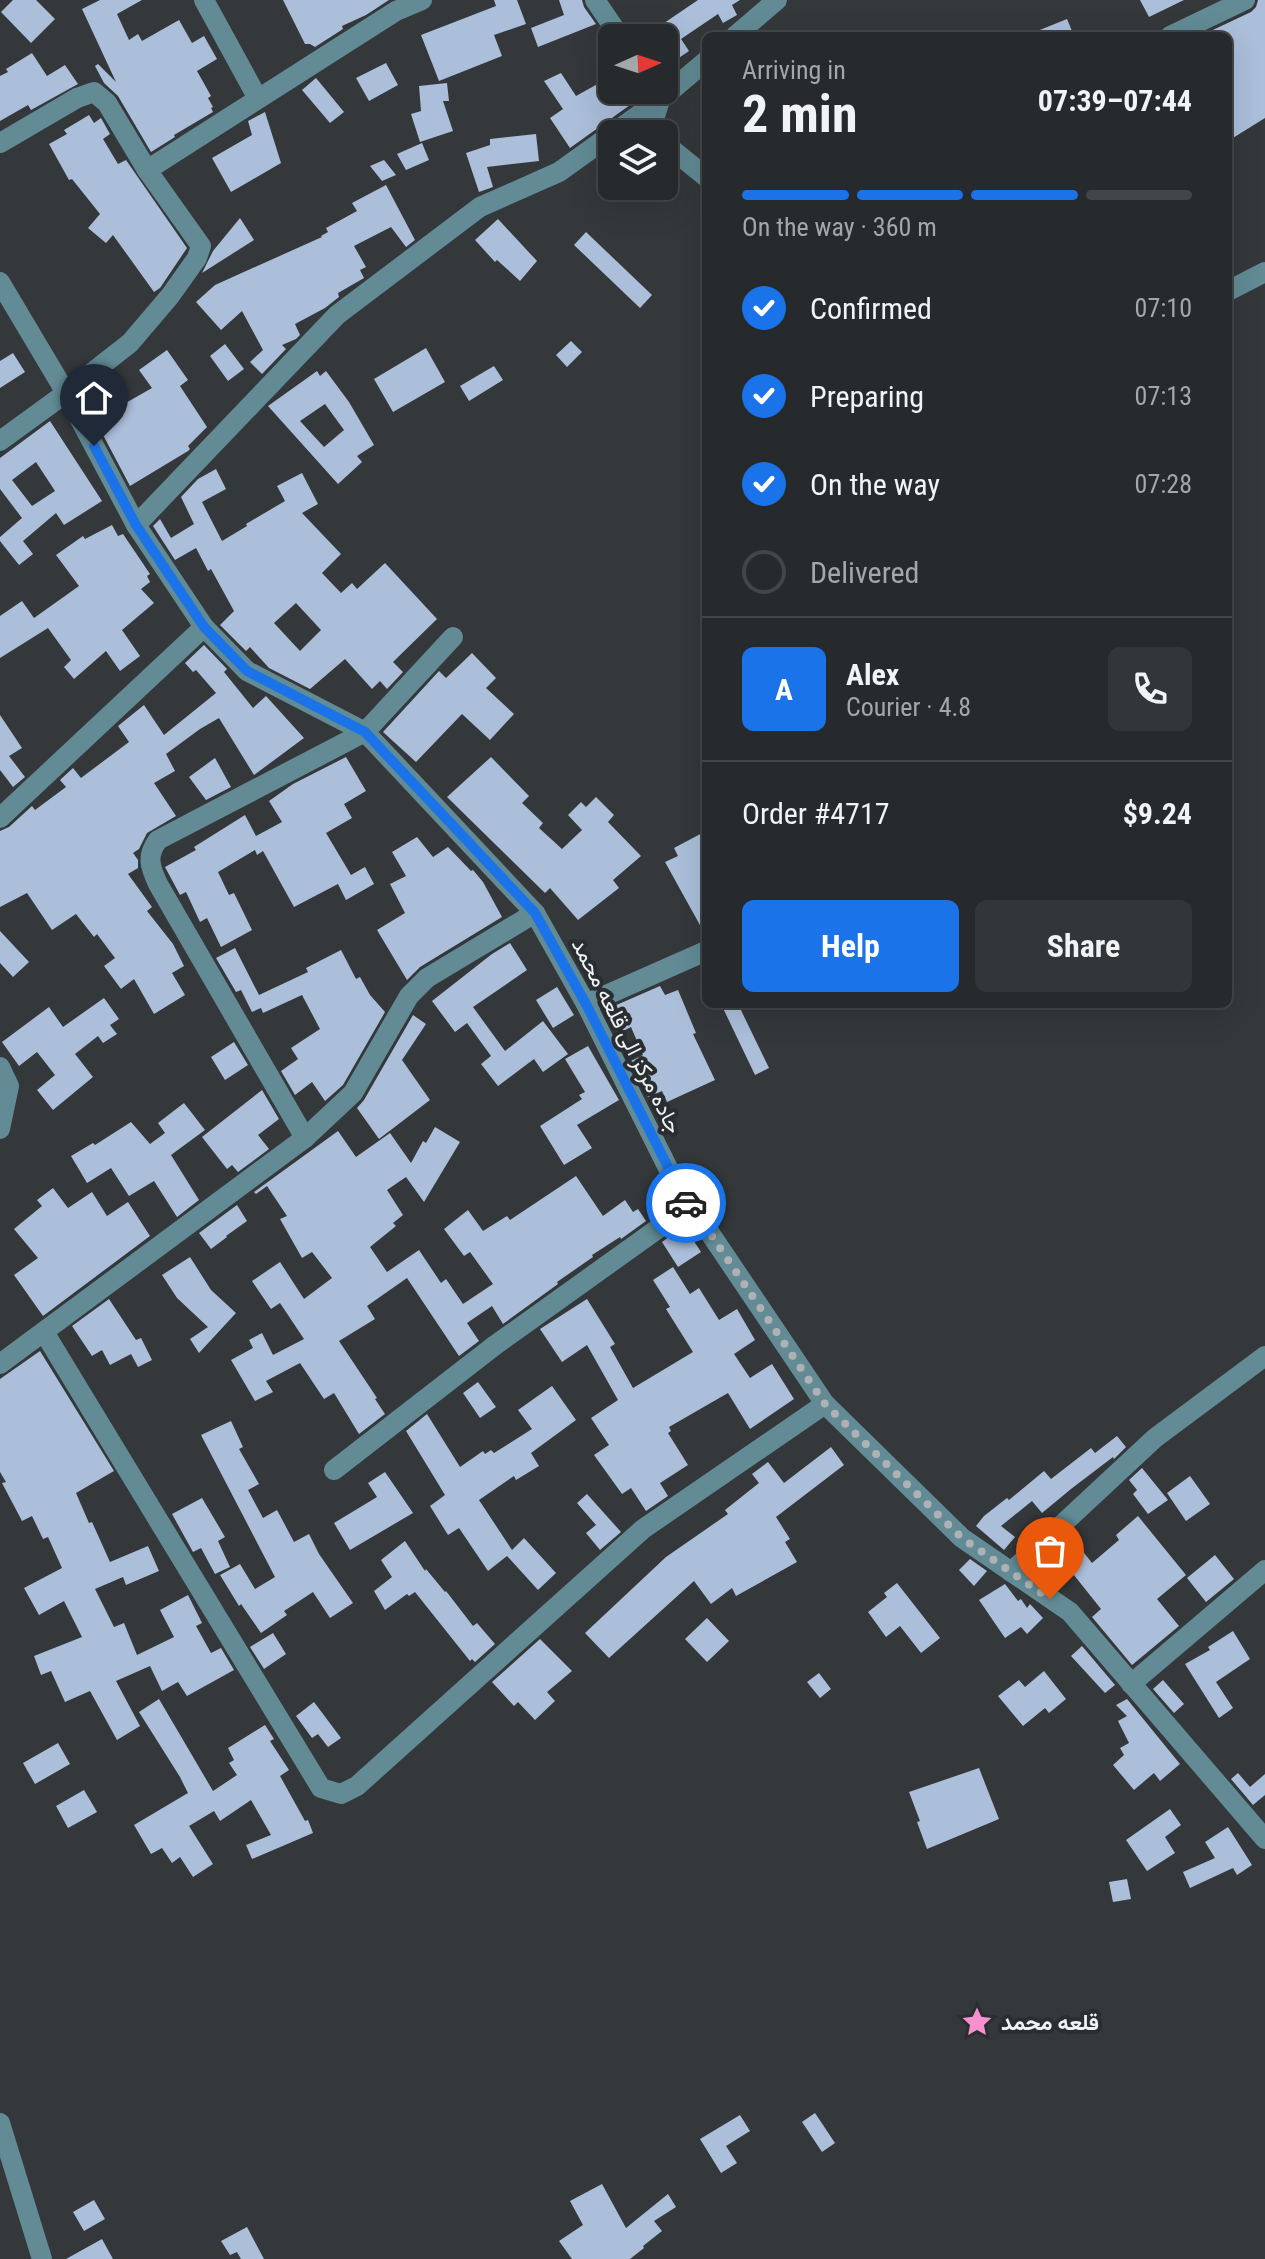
<!DOCTYPE html>
<html lang="en">
<head>
<meta charset="utf-8">
<style>
  :root { --surface:#272a2c; --page:#333638; --text:#f1f3f6; --muted:#a4a7a9; --line:#434648; --accent:#1a73e8 }
  body { margin:0; font-family:"Roboto Condensed",Vazirmatn,sans-serif; background:var(--page); color:var(--text); height:100vh; display:flex; flex-direction:column; font-size:30px; white-space:nowrap }
  * { box-sizing:border-box; margin:0 }
  p { font-size:26px; color:var(--muted) }
  .icon { flex:none; width:44px; height:44px; fill:none; stroke:currentColor; stroke-width:2; stroke-linecap:round; stroke-linejoin:round }
  .map { position:relative; flex:1; overflow:hidden }
  .details { position:absolute; left:702px; top:32px; width:530px; height:976px; display:flex; flex-direction:column; background:var(--surface); border-radius:12px; box-shadow:0 8px 32px #0002,0 0 0 2px var(--line) }
  .details>* { flex:none }
  .needle { width:52px; rotate:87deg }
  .controls { position:absolute; left:598px; top:24px; display:grid; gap:16px }
  .controls a { display:grid; place-items:center; width:80px; height:80px; border-radius:12px; background:var(--surface); box-shadow:0 8px 32px #0002,0 0 0 2px var(--line); font-size:40px }
  .pin { position:absolute; display:grid; place-items:center; width:68px; height:68px; color:#fff; margin:-82px -34px; border-radius:50% 50% 50% 0; rotate:-45deg; box-shadow:0 0 8px #0007 }
  .pin .icon { rotate:45deg }
  .courier { position:absolute; display:grid; place-items:center; width:80px; height:80px; margin:-40px; border:6px solid #1a73e8; border-radius:50%; background:#fff; color:#222; box-shadow:0 2px 10px #0007 }
  .headline em { font-style:normal; font-weight:700 }
  .headline div { display:flex; flex-direction:column-reverse }
  .headline { display:flex; align-items:center; justify-content:space-between; height:136px; padding:0 40px }
  h1 { font-size:52px; font-weight:700; line-height:60px }
  .bar { display:grid; grid-template-columns:repeat(4,1fr); gap:12px 8px; align-content:center; height:96px; padding:0 40px }
  .bar i { height:10px; border-radius:6px; background:var(--line) }
  .bar .selected { background:var(--accent) }
  .bar p { grid-column:span 4 }
  .line { display:flex; align-items:center; gap:20px; padding:0 40px; border-top:2px solid var(--line) }
  .line div { flex:1 }
  .round { display:grid; place-items:center; flex:none; width:84px; height:84px; border-radius:12px; background:var(--page) }
  ol { padding:0 40px; list-style:none }
  li { display:flex; align-items:center; gap:24px; height:88px }
  li p { margin-inline-start:auto }
  li .icon { padding:8px; border-radius:50%; background:var(--accent); color:#fff; stroke-width:4 }
  li:last-child { color:var(--muted) }
  li i { width:44px; height:44px; border:4px solid var(--line); border-radius:50% }
  .primary-button { display:flex; gap:16px; margin-top:auto; padding:16px 40px }
  .primary-button a { flex:1; height:92px; border-radius:12px; background:var(--accent); color:#fff; font-size:32px; font-weight:700; line-height:92px; text-align:center }
  .primary-button a+a { background:var(--page); color:var(--text) }
  .map>svg:first-child { display:block }
</style>
</head>
<body>
<div class="map">
<svg width="1265" height="2259" viewBox="0 0 1265 2259">
  <rect width="100%" height="100%" fill="#34383b"/>
  <g fill="#abbeda" fill-rule="evenodd">
    <polygon points="13,0 36,0 55,19 31,43 1,12"/>
    <polygon points="100,0 142,0 117,14 129,40 138,34 142,41 179,20 192,43 204,36 217,59 197,71 211,96 208,98 213,107 211,108 213,112 174,135 175,137 151,152 118,96 104,83 95,66 98,64 116,82 82,9"/>
    <polygon points="283,0 389,0 366,15 342,26 343,29 315,47 310,44 305,44"/>
    <polygon points="494,0 517,0 526,24 494,35 502,56 439,81 421,35 496,6"/>
    <polygon points="559,0 582,0 584,7 596,24 538,47 531,28 564,15"/>
    <polygon points="698,0 740,0 732,5 737,15 723,23 718,14 681,39 689,51 664,68 664,38 642,38"/>
    <polygon points="1140,0 1184,0 1149,17"/>
    <polygon points="1258,0 1265,0 1265,118 1228,141 1228,36 1200,36 1251,12 1256,7"/>
    <polygon points="1067,19 1074,36 1025,36"/>
    <polygon points="32,53 47,76 65,65 78,84 31,110 28,105 0,121 0,76 8,72 6,69"/>
    <polygon points="612,58 612,90 641,90 644,95 570,148 550,118 563,109 544,81 561,73 576,96 603,81 596,67"/>
    <polygon points="386,63 398,85 369,101 356,78"/>
    <polygon points="316,78 344,112 330,123 302,90"/>
    <polygon points="447,83 449,101 443,101 453,131 420,142 411,114 421,111 419,86"/>
    <polygon points="265,112 281,163 231,192 212,158 252,135 248,121"/>
    <polygon points="89,115 94,123 101,118 110,134 103,139 118,164 126,160 187,248 160,288 154,292 113,235 106,243 88,228 100,214 72,179 69,180 49,144 67,134 64,130"/>
    <polygon points="536,134 539,161 487,167 493,187 479,192 466,153 490,145 490,139"/>
    <polygon points="422,143 429,160 406,170 397,154"/>
    <polygon points="384,160 396,175 382,181 370,166"/>
    <polygon points="386,185 415,240 406,247 391,227 354,246 366,267 360,270 364,278 338,293 339,297 325,308 295,324 300,335 296,339 282,345 286,349 262,374 250,362 263,350 242,311 221,330 196,302 215,285 322,237 321,236 328,232 326,228 357,211 352,203"/>
    <polygon points="240,218 254,240 202,273 213,251"/>
    <polygon points="498,219 537,261 520,281 497,260 495,262 475,240"/>
    <polygon points="586,232 652,295 640,308 574,245"/>
    <polygon points="571,341 582,352 567,367 556,355"/>
    <polygon points="225,344 244,369 228,381 210,356"/>
    <polygon points="426,348 445,382 393,412 374,379"/>
    <polygon points="167,350 188,380 180,386 207,427 188,446 190,449 188,451 130,486 83,397 93,388 108,413 152,388 139,370"/>
    <polygon points="13,353 25,372 0,388 0,361"/>
    <polygon points="494,366 503,380 469,401 460,386"/>
    <path d="M317 371 320 376 326 371 349 402 374 445 357 456 362 462 338 484 268 406ZM325 404 344 430 324 447 300 421Z"/>
    <path d="M50 421 102 501 64 525 56 513 23 541 33 554 19 565 0 541V537L22 518 0 489V458ZM36 462 55 491 32 506 12 480Z"/>
    <path d="M216 469 226 489 202 502 222 541 247 526 246 524 285 501 277 486 302 473 318 504 302 513 341 554 322 573 341 593 352 583 357 589 385 563 437 619 393 662 403 672 387 689 380 681 372 689 345 659 310 689 269 668 250 647 246 651 220 625 234 611 211 569 208 571 196 548 175 560 153 526 160 519 171 538 194 524 181 497 198 479ZM296 603 321 630 300 651 274 623Z"/>
    <polygon points="112,525 118,536 123,534 150,574 147,576 150,582 141,589 154,603 122,630 140,656 120,671 106,651 74,679 64,667 71,660 48,628 0,658 0,616 22,601 34,618 79,586 56,555 83,536 85,539"/>
    <polygon points="204,645 227,669 224,672 253,708 266,696 304,738 254,775 219,718 200,729 166,754 175,771 154,783 176,816 147,833 139,849 133,853 138,860 138,868 128,874 152,907 147,911 173,944 184,966 172,973 185,995 154,1014 134,979 121,989 104,966 115,958 97,934 94,937 76,914 52,930 27,893 0,907 0,831 9,827 32,806 35,810 66,787 60,780 73,768 81,778 129,742 118,726 144,705 164,735 216,693 196,670 193,672 185,663"/>
    <polygon points="472,653 496,678 486,688 514,714 490,740 462,714 416,762 383,732 439,671 446,678"/>
    <polygon points="0,715 22,748 9,756 25,777 13,787 0,770"/>
    <polygon points="346,757 366,791 344,804 352,818 326,833 351,875 365,867 374,884 346,900 338,884 294,907 263,851 257,855 255,850 218,872 229,895 234,893 252,930 221,947 207,918 200,922 186,892 180,895 165,867 196,850 194,847 245,815 256,836 282,822 269,801 293,784"/>
    <polygon points="491,757 529,796 522,803 543,823 539,828 562,849 582,830 568,815 581,802 586,807 596,797 614,815 608,822 641,856 613,880 619,888 578,920 550,888 545,893 447,797"/>
    <polygon points="215,758 231,787 206,800 189,777"/>
    <polygon points="706,831 706,936 665,862 678,856 674,848"/>
    <polygon points="417,837 433,857 448,847 471,871 473,870 483,882 502,917 420,967 407,980 377,930 405,913 390,884 406,876 392,852"/>
    <polygon points="0,931 29,962 13,977 0,963"/>
    <polygon points="510,943 527,970 473,1007 505,1051 543,1021 568,1054 543,1072 534,1059 498,1086 481,1064 491,1056 467,1023 455,1032 432,1001 492,954"/>
    <polygon points="235,948 259,995 308,972 306,968 341,950 356,979 360,977 370,995 385,1012 343,1085 325,1101 312,1082 295,1095 281,1071 298,1059 291,1048 320,1029 302,995 263,1013 261,1008 252,1012 241,990 236,992 216,958"/>
    <polygon points="660,986 665,995 678,990 696,1033 693,1034 715,1080 667,1102 662,1091 648,1097 631,1061 643,1055 631,1027 617,1034 605,1010"/>
    <polygon points="557,987 574,1015 553,1028 536,1000"/>
    <polygon points="104,998 119,1019 110,1025 117,1034 103,1043 98,1036 75,1054 93,1077 53,1110 37,1090 55,1075 37,1052 19,1066 2,1042 49,1007 63,1027"/>
    <polygon points="721,1004 738,1004 769,1068 755,1075"/>
    <polygon points="413,1015 426,1024 402,1060 430,1100 379,1139 357,1108 364,1100"/>
    <polygon points="234,1042 248,1065 225,1080 211,1057"/>
    <polygon points="588,1046 619,1100 577,1125 592,1148 564,1165 540,1126 582,1099 579,1095 585,1092 565,1059"/>
    <polygon points="262,1090 279,1119 258,1135 269,1149 238,1172 232,1165 227,1169 202,1137"/>
    <polygon points="184,1103 205,1130 171,1155 199,1200 177,1217 154,1181 129,1196 111,1168 87,1183 71,1156 93,1143 95,1145 131,1122 150,1144 165,1133 158,1123"/>
    <polygon points="435,1127 460,1142 424,1202 406,1177 387,1190 403,1215 393,1223 396,1226 370,1247 387,1272 419,1250 441,1283 446,1279 463,1304 493,1284 470,1252 464,1256 444,1229 468,1210 483,1231 507,1216 510,1220 576,1176 603,1216 625,1200 633,1212 638,1209 646,1221 621,1239 620,1237 592,1255 593,1257 557,1282 558,1284 503,1324 492,1306 467,1323 479,1341 459,1356 407,1278 367,1306 375,1319 339,1341 377,1398 375,1399 385,1414 359,1434 334,1393 324,1399 300,1363 266,1381 273,1392 255,1401 231,1360 253,1348 249,1340 262,1333 273,1355 304,1339 280,1303 271,1309 252,1281 280,1262 304,1299 332,1278 312,1252 302,1258 280,1219 287,1216 267,1186 256,1194 254,1192 338,1131 356,1157 390,1133 411,1163 423,1141 426,1143"/>
    <polygon points="53,1188 68,1208 92,1192 107,1216 128,1202 150,1236 43,1316 14,1275 38,1258 14,1229 42,1206 37,1200"/>
    <polygon points="237,1205 247,1221 226,1236 227,1237 211,1249 199,1233"/>
    <polygon points="684,1226 701,1252 678,1267 662,1242"/>
    <polygon points="190,1257 211,1290 236,1313 199,1353 190,1339 208,1327 177,1298 162,1275"/>
    <polygon points="673,1267 690,1294 699,1288 719,1320 737,1309 755,1340 734,1354 750,1378 772,1364 794,1399 750,1429 728,1393 669,1427 671,1431 668,1433 688,1465 660,1483 668,1496 646,1511 631,1488 622,1494 594,1455 609,1445 591,1418 618,1400 587,1345 562,1362 540,1329 587,1299 615,1344 610,1347 633,1388 693,1352 666,1309 670,1307 653,1280"/>
    <polygon points="109,1299 136,1340 141,1338 152,1360 138,1367 131,1354 110,1365 102,1350 92,1356 72,1326"/>
    <polygon points="40,1351 114,1471 76,1493 89,1523 92,1522 110,1562 148,1546 159,1571 126,1585 123,1577 95,1589 114,1627 124,1623 137,1655 174,1637 160,1610 188,1595 202,1623 196,1626 211,1653 221,1648 234,1670 187,1696 178,1682 162,1691 150,1666 116,1681 140,1726 117,1740 90,1691 65,1702 51,1671 41,1675 34,1656 82,1637 64,1601 39,1615 24,1588 62,1568 48,1537 43,1539 32,1516 22,1521 2,1483 6,1482 0,1472 0,1379"/>
    <polygon points="478,1382 496,1407 480,1418 463,1393"/>
    <polygon points="552,1386 576,1420 531,1453 539,1466 516,1480 514,1476 479,1500 512,1550 524,1538 556,1573 538,1590 507,1556 488,1571 459,1528 448,1535 430,1506 445,1495 406,1431 427,1414 460,1467 483,1451 485,1454 491,1450 494,1453 532,1429 518,1410"/>
    <polygon points="231,1421 243,1447 239,1449 259,1484 248,1490 263,1518 277,1510 294,1542 309,1534 319,1554 353,1603 330,1618 313,1592 284,1611 287,1615 261,1633 241,1604 239,1606 220,1575 240,1564 255,1589 275,1577 201,1435"/>
    <polygon points="1117,1436 1126,1447 1114,1459 1113,1457 1071,1489 1042,1513 1032,1501 1001,1526 1015,1537 1004,1550 976,1526 984,1516 1007,1498 1009,1500 1044,1471 1051,1479 1091,1448 1095,1453"/>
    <polygon points="831,1447 844,1465 776,1517 790,1539 785,1542 797,1562 736,1596 732,1588 711,1604 694,1581 609,1658 585,1633 666,1557 728,1514 725,1510 759,1483 752,1474 768,1462 784,1483"/>
    <polygon points="1142,1468 1168,1500 1148,1514 1133,1494 1137,1490 1129,1480"/>
    <polygon points="385,1472 413,1513 350,1550 334,1523 377,1497 368,1483"/>
    <polygon points="1190,1476 1210,1504 1186,1521 1167,1493"/>
    <polygon points="587,1494 621,1532 600,1550 586,1533 596,1525 577,1503"/>
    <polygon points="202,1498 225,1537 218,1541 230,1567 215,1574 201,1548 193,1552 172,1514"/>
    <polygon points="1138,1516 1186,1575 1157,1599 1179,1626 1132,1665 1092,1617 1101,1609 1054,1550 1070,1535 1092,1563 1119,1540 1116,1535"/>
    <polygon points="405,1541 425,1571 426,1569 445,1592 446,1591 473,1626 477,1623 495,1644 475,1662 472,1659 470,1661 415,1592 409,1596 407,1594 385,1610 374,1591 392,1577 381,1560"/>
    <polygon points="1215,1555 1234,1579 1206,1602 1187,1578"/>
    <polygon points="970,1559 987,1571 974,1586 959,1570"/>
    <polygon points="897,1583 940,1638 921,1653 900,1626 886,1637 868,1612 887,1597 884,1593"/>
    <polygon points="1005,1584 1018,1601 1021,1599 1027,1608 1030,1604 1043,1618 1027,1634 1021,1627 1005,1638 979,1600"/>
    <polygon points="707,1618 729,1641 707,1662 685,1639"/>
    <polygon points="1233,1631 1250,1659 1216,1682 1233,1708 1219,1718 1185,1664 1210,1650 1208,1647"/>
    <polygon points="273,1633 286,1654 264,1669 250,1647"/>
    <polygon points="540,1639 572,1671 547,1692 555,1701 535,1720 518,1702 514,1706 492,1682"/>
    <polygon points="1082,1646 1115,1685 1105,1693 1071,1656"/>
    <polygon points="1044,1671 1066,1699 1049,1713 1045,1708 1023,1726 998,1696 1019,1680 1025,1687"/>
    <polygon points="819,1673 831,1689 820,1698 807,1682"/>
    <polygon points="1163,1680 1184,1704 1174,1713 1153,1689"/>
    <polygon points="159,1699 213,1791 237,1775 229,1763 234,1760 228,1748 265,1725 274,1739 270,1741 289,1770 280,1776 305,1821 308,1820 313,1833 252,1859 246,1845 271,1835 251,1800 220,1821 214,1811 189,1826 213,1864 193,1877 180,1857 172,1863 162,1848 151,1854 134,1825 188,1793 180,1777 139,1712"/>
    <polygon points="1127,1699 1180,1764 1160,1781 1154,1773 1134,1790 1113,1765 1124,1755 1120,1748 1129,1743 1118,1721 1127,1716 1116,1705"/>
    <polygon points="314,1702 341,1738 328,1747 318,1734 312,1738 296,1716"/>
    <polygon points="58,1743 70,1764 35,1784 23,1763"/>
    <polygon points="979,1768 999,1819 927,1849 917,1822 920,1821 909,1792"/>
    <polygon points="1238,1773 1250,1787 1265,1774 1265,1795 1253,1805 1231,1779"/>
    <polygon points="84,1790 97,1812 68,1828 56,1806"/>
    <polygon points="1170,1809 1181,1825 1165,1837 1175,1853 1147,1871 1126,1840"/>
    <polygon points="1228,1827 1252,1865 1237,1875 1233,1868 1190,1888 1183,1872 1215,1858 1205,1842"/>
    <polygon points="1127,1879 1131,1899 1113,1902 1109,1882"/>
    <polygon points="815,2113 835,2143 822,2152 802,2122"/>
    <polygon points="740,2115 750,2131 726,2146 737,2163 721,2173 700,2139"/>
    <polygon points="602,2184 626,2228 668,2194 676,2207 654,2221 662,2231 643,2246 644,2248 630,2259 572,2259 559,2241 583,2225 570,2201"/>
    <polygon points="94,2200 105,2219 84,2231 73,2212"/>
    <polygon points="247,2227 264,2259 241,2259 237,2252 230,2255 221,2241"/>
    <polygon points="102,2239 113,2259 66,2259"/>
  </g>
  <g fill="none" stroke-linecap="round" stroke-linejoin="round">
    <g stroke="#628b95" stroke-width="20">
      <polyline points="204,0 257,97"/>
      <polyline points="595,0 621,38"/>
      <polyline points="735,36 777,0"/>
      <polyline points="1170,36 1245,0"/>
      <polyline points="612,134 662,98 706,61"/>
      <polyline points="653,134 650,132 661,97"/>
      <polyline points="0,143 77,98 94,92 107,103 147,170 201,246 197,258 170,296 130,343 66,393 0,441"/>
      <polyline points="664,143 706,177"/>
      <polyline points="147,170 396,11 422,0"/>
      <polyline points="0,282 66,393 136,525 204,627 247,671 365,732 535,913 586,1004 686,1204 691,1205 825,1404 962,1538 1070,1612 1265,1839"/>
      <polyline points="1228,291 1265,272"/>
      <polyline points="136,525 337,315 480,207 559,172 612,134"/>
      <polyline points="0,818 204,627"/>
      <polyline points="586,1004 706,951"/>
      <polyline points="0,1067 9,1086 0,1129"/>
      <path d="M305 1138 158 884C150 867 146 856 158 840L365 732 453 637"/>
      <polyline points="44,1332 321,1788 341,1794 357,1786 643,1529 825,1404"/>
      <polyline points="0,1364 305,1138 353,1093 409,996 427,978 535,913"/>
      <polyline points="334,1470 494,1346 691,1205"/>
      <polyline points="1011,1572 1155,1438 1265,1356"/>
      <polyline points="1131,1684 1265,1570"/>
      <polyline points="0,2123 42,2259"/>
    </g>
  </g>
  <g fill="none" stroke-linecap="round" stroke-linejoin="round">
    <polyline stroke="#aeb2b4" stroke-width="8" stroke-dasharray="0 14.4" points="686,1203 691,1205 825,1404 962,1538 1050,1599"/>
    <polyline stroke="#1a73e8" stroke-width="10" points="94,446 136,525 204,627 247,671 365,732 535,913 586,1004 686,1203"/>
  </g>
  <defs>
    <g id="sight-bare" transform="scale(2.4)"><path d="M0-6L1.8-2.2L6-1.7L2.9 1.2L3.7 5.4L0 3.3L-3.7 5.4L-2.9 1.2L-6-1.7L-1.8-2.2Z" fill="#f790cf" stroke="#2a2e30" stroke-width="2.5" paint-order="stroke"/></g>
  </defs>
  <g fill-rule="evenodd">
    <use href="#sight-bare" x="977" y="2022"/>
  </g>
  <g text-anchor="middle" dominant-baseline="central" stroke-width="8" stroke-linejoin="round" paint-order="stroke">
    <g font-size="22" fill="#f0f3f5" stroke="#2a2e30">
      <text transform="translate(627 1036) rotate(63)">جاده مرکز الی قلعه محمد</text>
    </g>
    <g font-size="22" font-weight="bold" fill="#f0f3f5" stroke="#2a2e30" text-anchor="start">
      <text x="1001" y="2022">قلعه محمد</text>
    </g>
  </g>
</svg>
<div class="controls">
<a><svg class="needle" viewBox="-14 -14 28 28"><path d="M0-13l5 13h-10z" fill="#e53935"/><path d="M0 13l5-13h-10z" fill="#a4a7a9"/></svg></a>
<a><svg class="icon" aria-label="layers" viewBox="0 0 24 24"><path d="M12 4l9 5-9 5-9-5zM3 14l9 5 9-5"/></svg></a>
</div>
<div class="pin" style="left:1050px;top:1599px;background:#ea580c"><svg class="icon" aria-label="bag" viewBox="0 0 24 24"><path d="M5 8h14l-1 12H6zM9 8a3 3 0 0 1 6 0"/></svg></div>
<div class="pin" style="left:94px;top:446px;background:#1f2937"><svg class="icon" aria-label="home" viewBox="0 0 24 24"><path d="M3 11l9-7 9 7M6 9v11h12V9"/></svg></div>
<div class="courier" style="left:686px;top:1203px"><svg class="icon" aria-label="car" viewBox="0 0 24 24"><path d="M5 17H2v-5l4-1 3-4h7l3 4 3 1v5h-3M9 17h6M6 11h13"/><circle cx="7" cy="17" r="2"/><circle cx="17" cy="17" r="2"/></svg></div>
<section class="details">
<div class="headline"><div><h1>2 min</h1><p>Arriving in</p></div><em>07:39–07:44</em></div>
<div class="bar"><i class="selected"></i><i class="selected"></i><i class="selected"></i><i></i><p>On the way · 360 m</p></div>
<ol>
<li><svg class="icon" aria-label="check" viewBox="0 0 24 24"><path d="M5 12l5 5 9-10"/></svg>Confirmed<p>07:10</p></li>
<li><svg class="icon" aria-label="check" viewBox="0 0 24 24"><path d="M5 12l5 5 9-10"/></svg>Preparing<p>07:13</p></li>
<li><svg class="icon" aria-label="check" viewBox="0 0 24 24"><path d="M5 12l5 5 9-10"/></svg>On the way<p>07:28</p></li>
<li><i></i>Delivered</li>
</ol>
<div class="line" style="height:144px"><b class="round" style="background:var(--accent);color:#fff">A</b><div><b>Alex</b><p>Courier · 4.8</p></div><a class="round"><svg class="icon" aria-label="phone" viewBox="0 0 24 24"><path d="M5 4h4l2 5-3 2q2 4 5 5l2-3 5 2v4C11 20 4 13 5 4z"/></svg></a></div>
<div class="line" style="height:104px"><div>Order #4717</div><b>$9.24</b></div>
<div class="primary-button"><a>Help</a><a>Share</a></div>
</section>
</div>
</body>
</html>
